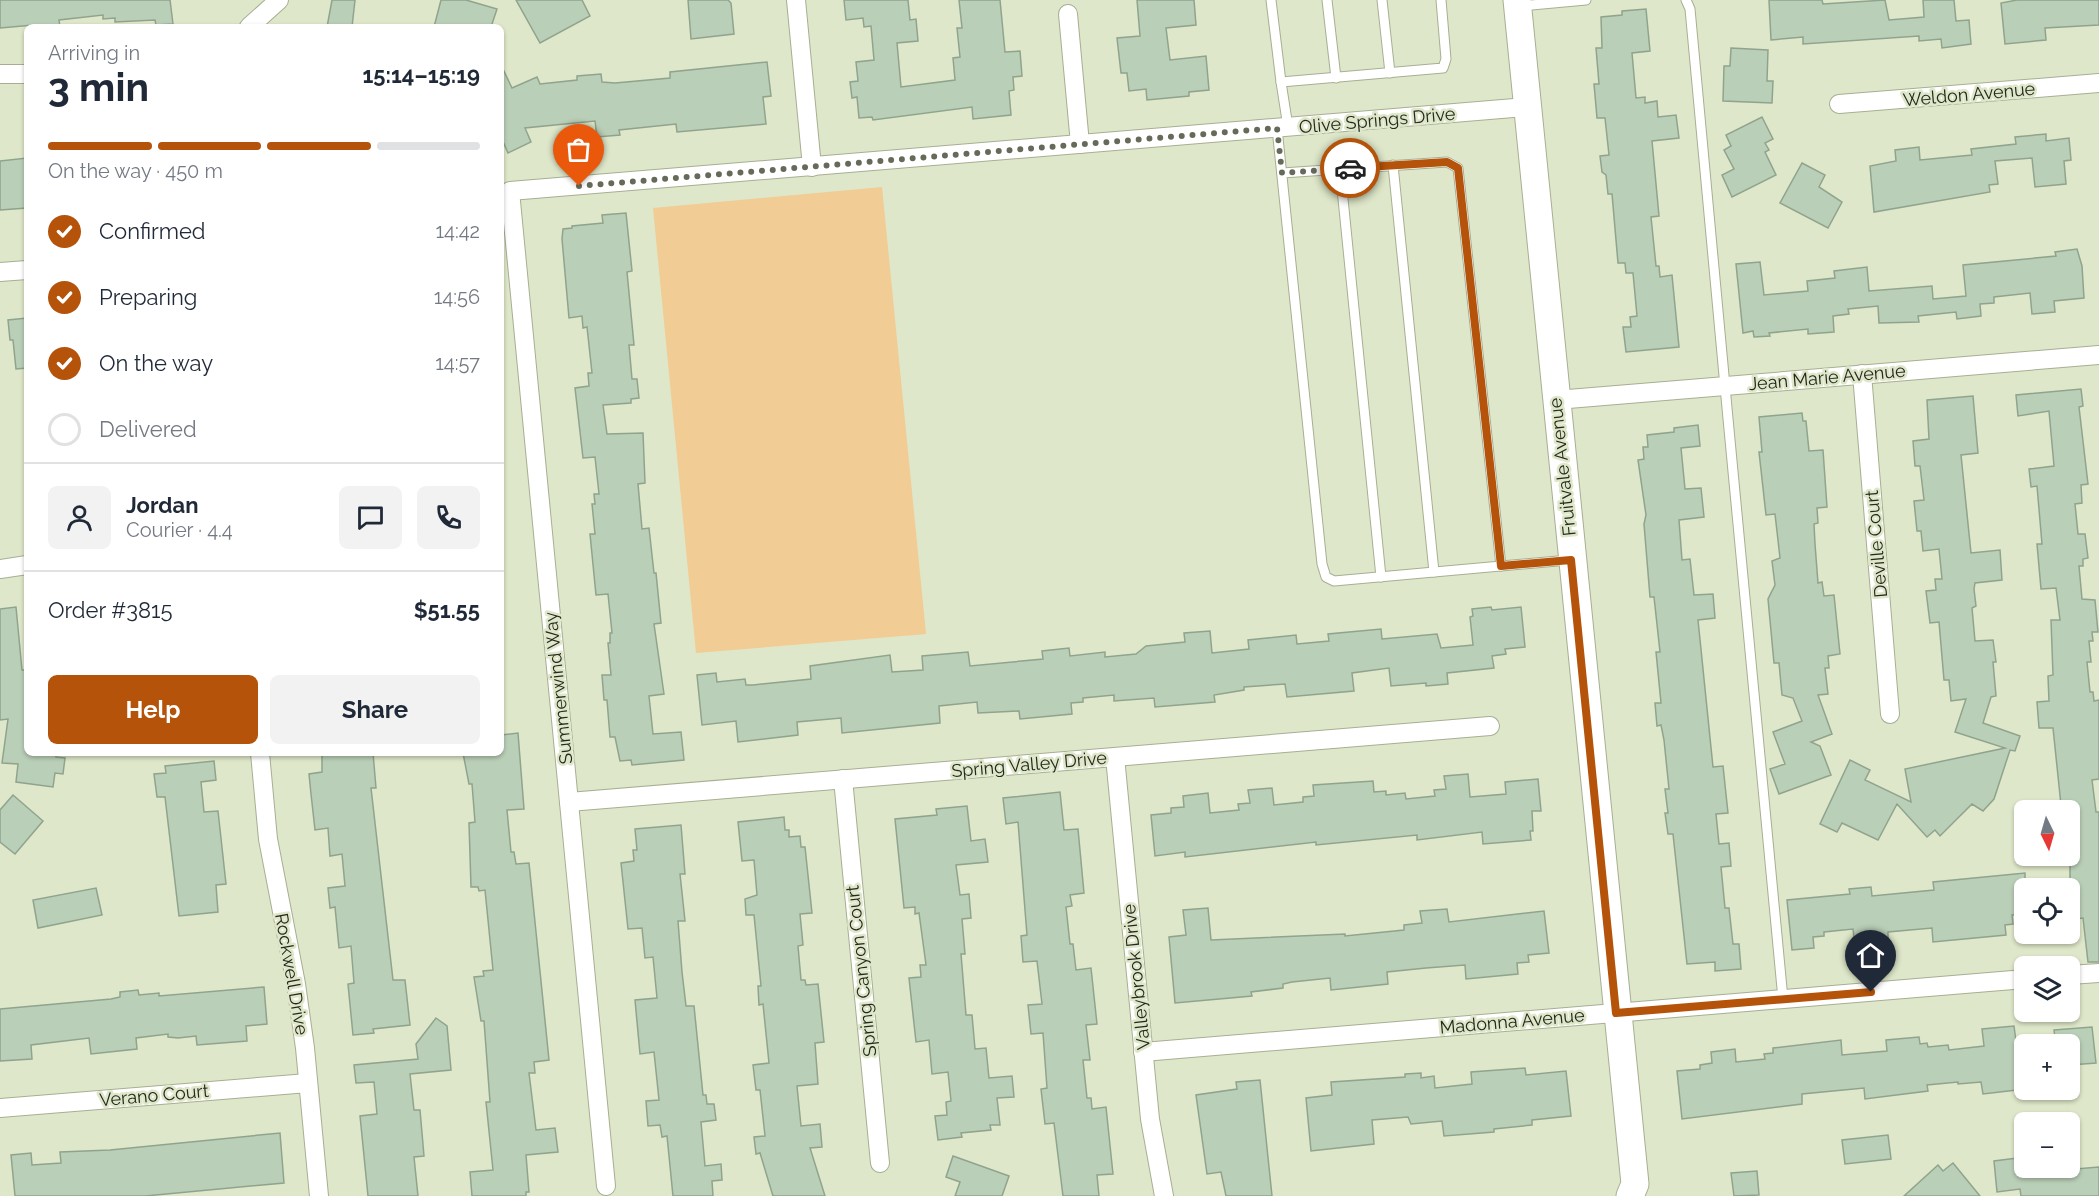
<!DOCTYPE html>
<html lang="en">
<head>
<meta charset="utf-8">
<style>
  :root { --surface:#fff; --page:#f2f2f3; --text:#1f2937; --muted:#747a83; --line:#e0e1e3; --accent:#b45309 }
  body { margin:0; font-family:Raleway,sans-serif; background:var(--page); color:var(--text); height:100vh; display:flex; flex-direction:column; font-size:22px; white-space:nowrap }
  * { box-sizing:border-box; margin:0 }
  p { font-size:20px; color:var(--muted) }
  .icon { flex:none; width:33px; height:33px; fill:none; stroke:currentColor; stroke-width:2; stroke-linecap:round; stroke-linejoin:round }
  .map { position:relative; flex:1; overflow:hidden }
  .drawer { position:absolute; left:24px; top:24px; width:480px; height:732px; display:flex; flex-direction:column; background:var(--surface); border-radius:9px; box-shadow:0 2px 4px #0004 }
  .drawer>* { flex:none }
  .needle { width:39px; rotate:175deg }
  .fabs { position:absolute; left:2014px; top:800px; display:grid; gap:12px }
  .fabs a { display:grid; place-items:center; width:66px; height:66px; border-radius:9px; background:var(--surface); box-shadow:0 2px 4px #0004; font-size:30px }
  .pin { position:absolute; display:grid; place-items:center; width:51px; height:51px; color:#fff; margin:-62px -26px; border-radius:50% 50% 50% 0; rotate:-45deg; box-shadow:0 0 6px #0007 }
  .pin .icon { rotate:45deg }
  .courier { position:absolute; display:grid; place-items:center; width:60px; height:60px; margin:-30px; border:4px solid #b45309; border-radius:50%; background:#fff; color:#222; box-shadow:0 2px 8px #0007 }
  .overview em { font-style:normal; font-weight:700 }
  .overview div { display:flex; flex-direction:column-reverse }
  .overview { display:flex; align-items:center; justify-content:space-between; height:102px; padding:0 24px }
  h1 { font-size:39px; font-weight:700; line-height:45px }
  .bar { display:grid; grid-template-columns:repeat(4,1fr); gap:9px 6px; align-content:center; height:72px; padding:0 24px }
  .bar i { height:8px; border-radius:4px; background:var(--line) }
  .bar .selected { background:var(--accent) }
  .bar p { grid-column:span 4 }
  .line { display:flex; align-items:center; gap:15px; padding:0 24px; border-top:2px solid var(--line) }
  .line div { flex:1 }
  .round { display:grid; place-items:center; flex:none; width:63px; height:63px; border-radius:9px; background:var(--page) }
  ol { padding:0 24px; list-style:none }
  li { display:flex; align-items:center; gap:18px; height:66px }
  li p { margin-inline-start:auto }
  li .icon { padding:6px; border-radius:50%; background:var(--accent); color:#fff; stroke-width:4 }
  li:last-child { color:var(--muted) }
  li i { width:33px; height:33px; border:3px solid var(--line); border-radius:50% }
  .cta { display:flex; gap:12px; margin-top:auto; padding:12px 24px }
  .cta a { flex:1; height:69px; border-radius:9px; background:var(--accent); color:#fff; font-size:24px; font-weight:700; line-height:69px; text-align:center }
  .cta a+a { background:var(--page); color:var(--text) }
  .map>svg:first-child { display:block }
</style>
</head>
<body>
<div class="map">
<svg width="2099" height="1196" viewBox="0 0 2099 1196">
  <rect width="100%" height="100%" fill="#dee7c9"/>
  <polygon fill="#f1cc95" points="882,187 926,634 696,653 653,208"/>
  <g fill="#bacfb7" stroke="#90a48d" stroke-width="1.5">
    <polygon points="0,0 170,0 173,24 156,25 155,20 115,22 115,18 103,19 103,15 59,20 60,27 34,25 0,28"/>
    <polygon points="332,0 355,0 352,27 327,27"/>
    <polygon points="441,0 466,0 497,9 491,27 434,27"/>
    <polygon points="516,0 582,0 590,16 540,43"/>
    <polygon points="688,0 728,0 731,3 734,34 691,39"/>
    <polygon points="844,0 908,0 910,20 916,19 918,41 897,43 901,87 955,80 953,58 960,57 957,28 962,28 959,0 1000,0 1005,52 1020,51 1022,76 1013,77 1014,90 1009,91 1011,115 973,119 972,107 873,120 872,117 859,118 857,97 852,98 850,82 858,81 856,62 874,60 871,26 864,27 863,18 846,20"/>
    <polygon points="1137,0 1194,0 1196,25 1166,28 1170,60 1206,56 1209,90 1189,92 1189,96 1147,100 1146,89 1129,91 1127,73 1121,73 1117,38 1140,36"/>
    <polygon points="1769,0 1822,0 1823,4 1885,0 1889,20 1924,17 1923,0 1954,0 1956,21 1969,20 1971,44 1942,48 1941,39 1919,41 1919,36 1803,44 1803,37 1771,40"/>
    <polygon points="2017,0 2099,0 2099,25 2045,28 2046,40 2005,44 2001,3"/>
    <polygon points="1646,9 1650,51 1632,53 1636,98 1645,97 1645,103 1657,101 1658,117 1676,115 1679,138 1652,141 1659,216 1651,217 1656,266 1659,266 1660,277 1672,275 1679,347 1626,352 1623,327 1631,327 1630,317 1637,316 1633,273 1626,273 1625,263 1618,263 1612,194 1608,194 1606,175 1602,172 1600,156 1609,155 1605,118 1597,118 1594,84 1599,84 1596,48 1602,48 1601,17 1622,15 1622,11"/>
    <polygon points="1731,48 1768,50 1767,81 1773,81 1772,103 1723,101 1724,66 1730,66"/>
    <polygon points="767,62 771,96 763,97 766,124 677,132 676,124 619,130 620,135 597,137 595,121 525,128 531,142 508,153 501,137 501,65 512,88 537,77 540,84 577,80 577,76 601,74 602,82 615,83 670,78 670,72"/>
    <polygon points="1762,117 1773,139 1765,143 1769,150 1765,152 1776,175 1732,197 1722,175 1734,169 1724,150 1731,146 1726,135"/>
    <polygon points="2046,134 2046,141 2069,138 2071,160 2064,161 2066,184 2035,187 2032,158 1995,161 1998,184 1989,185 1990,192 1874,212 1870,166 1896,161 1895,150 1919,147 1920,160 1972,155 1971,149 2016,144 2015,137"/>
    <polygon points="27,158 27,208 0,210 0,161"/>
    <polygon points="1802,163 1825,175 1819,187 1842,202 1828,228 1780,203"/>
    <polygon points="626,213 632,271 627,272 634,345 629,345 632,379 637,379 639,398 631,399 631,403 603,405 607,434 643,433 645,483 638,484 642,529 649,528 654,573 656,573 661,623 654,624 664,694 649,696 653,734 681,732 684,760 632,765 631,760 620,761 615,737 610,737 607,700 604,700 602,675 611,675 608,643 610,643 610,633 612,633 608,594 596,595 590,534 595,534 592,504 595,504 594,494 599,494 595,457 583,458 575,388 589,386 588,373 592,373 587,327 583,328 582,316 569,318 562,239 563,229 572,228 572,226 603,223 602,215"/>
    <polygon points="2077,249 2082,266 2084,298 2054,301 2055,312 2032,314 2030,293 1994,297 1994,303 1980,304 1981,316 1957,319 1956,312 1918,316 1919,322 1879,323 1878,306 1848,309 1849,314 1833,316 1834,332 1808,334 1808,329 1769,333 1770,336 1754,337 1753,331 1743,333 1736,264 1760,262 1764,295 1808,291 1807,281 1835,278 1834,271 1867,267 1869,291 1932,286 1933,299 1966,296 1963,265 2056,256 2055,252"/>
    <polygon points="27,318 27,368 16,369 13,340 10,340 8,320"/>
    <polygon points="2081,389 2083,406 2079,407 2088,484 2081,485 2082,503 2075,504 2078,534 2085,534 2088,558 2083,559 2083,566 2079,566 2082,599 2095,600 2098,632 2092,632 2093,641 2089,641 2091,662 2087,662 2090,692 2093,692 2094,701 2099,700 2099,779 2092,780 2096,812 2099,812 2099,962 2088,962 2083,918 2076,919 2074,898 2070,899 2070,804 2061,805 2053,728 2039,728 2037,702 2049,701 2048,676 2053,675 2051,620 2060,620 2056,588 2041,589 2037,544 2042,544 2037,486 2031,487 2029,469 2054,466 2049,411 2018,416 2016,395"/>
    <polygon points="1973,396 1978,453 1961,455 1971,553 2000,550 2002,580 1975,583 1974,589 1976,606 1972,608 1975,641 1993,640 1996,662 1993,662 1996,696 1991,697 1983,723 2020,736 2015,751 2010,750 1994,799 1983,811 1972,804 1940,836 1935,830 1927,837 1897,804 1878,840 1842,823 1837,832 1820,824 1850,760 1870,770 1865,780 1911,802 1905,769 2005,748 1955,732 1966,699 1951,701 1949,680 1944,680 1939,622 1930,623 1926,591 1936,590 1935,579 1942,579 1939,549 1923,551 1921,531 1917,531 1914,501 1924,500 1920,466 1915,466 1913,441 1929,439 1927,400"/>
    <polygon points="1802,413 1803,421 1806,421 1809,451 1823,450 1827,507 1817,508 1818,523 1814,524 1815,544 1818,583 1822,582 1824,596 1834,595 1840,654 1828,656 1829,668 1825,668 1828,694 1818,695 1832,734 1811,742 1820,746 1831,775 1779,794 1770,769 1785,764 1773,732 1802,721 1793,698 1782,695 1779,663 1774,663 1768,599 1775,585 1772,561 1780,558 1775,514 1766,515 1759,452 1762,452 1759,417"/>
    <polygon points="1698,425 1700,446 1681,448 1685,489 1701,488 1704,517 1679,520 1682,560 1690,559 1694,595 1713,594 1715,618 1698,620 1713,767 1723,766 1728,813 1716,814 1719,844 1729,843 1731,866 1721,867 1725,908 1729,908 1733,944 1739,944 1741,969 1715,971 1715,962 1687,964 1673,834 1668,834 1665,813 1668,813 1665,789 1669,789 1664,740 1661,725 1657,726 1655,703 1661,703 1656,652 1660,652 1654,597 1650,597 1644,524 1646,515 1638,460 1644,459 1643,447 1648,447 1647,435 1674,432 1674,428"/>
    <polygon points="16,607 22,670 27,670 27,753 56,753 56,757 65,758 63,774 55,773 53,787 16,782 18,764 2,763 8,719 0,720 0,609"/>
    <polygon points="1491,607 1492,610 1521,607 1525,647 1505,649 1506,654 1492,656 1494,668 1447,673 1448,684 1426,686 1426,683 1391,686 1389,668 1352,673 1354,691 1287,697 1285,684 1244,687 1244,690 1214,695 1215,702 1155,707 1154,698 1114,701 1114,695 1083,698 1083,702 1071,703 1072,714 1020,719 1019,711 978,713 977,702 939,706 940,723 842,733 841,718 797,722 798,735 738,742 736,721 702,725 697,675 716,673 717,682 745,679 746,685 753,685 811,679 810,666 890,655 892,672 923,670 922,656 968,652 970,666 1043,659 1042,651 1069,648 1070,656 1105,652 1105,657 1136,654 1146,646 1185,642 1184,633 1210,631 1212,653 1249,649 1248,640 1296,635 1297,644 1329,641 1328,634 1381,629 1382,639 1437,634 1441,648 1473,645 1470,617 1473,616 1472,609"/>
    <polygon points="518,733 524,809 507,810 511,852 514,852 516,864 529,863 549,1060 534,1062 535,1073 529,1073 536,1130 555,1128 558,1152 526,1155 529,1192 526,1192 526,1196 472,1196 470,1172 493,1170 486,1102 490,1102 484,1021 481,1021 474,977 484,976 483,971 493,970 485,890 479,891 478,887 471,887 469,823 475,822 472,784 469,784 463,753 501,753 501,735"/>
    <polygon points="322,753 373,753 376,788 371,788 393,980 405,980 410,1025 373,1029 374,1033 353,1035 348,984 354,983 351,946 339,948 335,907 330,908 328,888 345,886 342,854 330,856 328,828 315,830 311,794 309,774 322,772"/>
    <polygon points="214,761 216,780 201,782 204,812 218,811 226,884 216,885 218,912 179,916 165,797 157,797 154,774 166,773 165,766"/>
    <polygon points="1468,774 1470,797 1506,794 1505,782 1538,779 1541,811 1532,811 1533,831 1530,831 1531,840 1483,844 1482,832 1417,840 1417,835 1316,845 1316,842 1185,857 1185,852 1155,856 1151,815 1171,813 1171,808 1184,807 1183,796 1208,793 1210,813 1239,810 1238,804 1250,803 1248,790 1272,788 1274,805 1303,802 1303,797 1314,796 1313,785 1373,781 1374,792 1386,791 1386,795 1405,793 1406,799 1435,796 1434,790 1446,789 1444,776"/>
    <polygon points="1060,792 1064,830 1078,829 1084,893 1070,895 1072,906 1066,907 1070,944 1073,944 1076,970 1091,968 1097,1024 1086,1025 1090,1060 1083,1060 1087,1098 1091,1098 1092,1109 1106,1107 1113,1174 1097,1175 1099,1196 1063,1196 1054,1123 1045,1124 1041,1089 1047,1088 1043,1033 1031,1034 1028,1005 1042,1004 1037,961 1023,962 1021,936 1027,935 1018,822 1006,824 1003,798"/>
    <polygon points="13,795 43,821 15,854 0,842 0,810"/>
    <polygon points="967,806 971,841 985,839 988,862 956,865 960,895 969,894 971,918 962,919 965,954 961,954 966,1015 972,1015 975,1049 986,1048 989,1078 1012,1076 1014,1097 997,1098 1000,1125 990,1125 991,1130 961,1133 962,1137 938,1140 935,1116 947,1115 946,1102 951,1101 948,1072 932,1074 929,1040 916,1042 909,978 921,977 920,965 926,965 919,913 915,914 915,907 904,908 895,819 937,815 936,809"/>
    <polygon points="784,817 785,830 789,830 789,837 800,836 801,847 805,847 812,913 800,914 803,945 798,946 801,980 805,980 806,985 818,984 824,1042 815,1043 818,1084 797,1086 801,1126 820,1124 822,1147 810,1148 825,1196 773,1196 760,1153 756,1154 754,1137 765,1136 760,1090 756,1090 753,1065 769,1063 763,1004 759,1005 758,986 761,986 754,915 746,915 745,899 757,895 754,860 742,861 738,822"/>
    <polygon points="681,825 685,874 680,874 685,921 678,921 682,972 686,1006 694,1006 703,1095 706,1095 707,1104 714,1104 716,1120 701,1122 705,1166 721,1164 722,1180 712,1181 713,1196 673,1196 667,1136 662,1137 660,1125 648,1126 646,1101 659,1100 654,1052 640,1054 635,1000 657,998 653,957 645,958 642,928 628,929 621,863 634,861 633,850 637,850 635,829"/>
    <polygon points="2025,873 2025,914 2012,915 2013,924 2005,925 2006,935 1933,942 1932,928 1888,932 1888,937 1877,938 1878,945 1855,947 1853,929 1824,932 1824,936 1813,937 1814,948 1792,950 1787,900 1850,894 1849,889 1871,887 1872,896 1934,890 1933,882"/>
    <polygon points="96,888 102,915 38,928 33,900"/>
    <polygon points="1208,908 1211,940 1345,934 1345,936 1404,930 1404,925 1422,923 1420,911 1447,909 1449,922 1544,911 1549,953 1528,955 1529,962 1517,963 1518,974 1466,979 1465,965 1426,968 1387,972 1388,984 1331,990 1330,978 1292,982 1283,984 1283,988 1251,992 1252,996 1175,1003 1169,937 1186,935 1183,910"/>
    <polygon points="264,987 267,1024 246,1026 247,1041 197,1045 196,1036 178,1038 168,1037 168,1034 136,1038 137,1049 91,1054 89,1038 31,1045 32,1059 0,1061 0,1009 111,999 120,997 120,992 138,990 139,995 159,993 159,996"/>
    <polygon points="436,1018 447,1026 451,1070 410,1074 414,1110 420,1110 424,1156 414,1157 418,1196 368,1196 360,1116 377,1114 374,1082 356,1083 354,1065 418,1059 416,1044"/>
    <polygon points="2014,1026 2016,1041 2025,1040 2025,1089 1983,1094 1981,1082 1958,1084 1958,1082 1927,1085 1928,1091 1865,1099 1864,1088 1802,1094 1802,1104 1682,1119 1677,1071 1700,1069 1700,1065 1712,1063 1711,1052 1735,1049 1736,1062 1765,1059 1764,1054 1773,1053 1773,1048 1841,1040 1842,1055 1887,1051 1886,1040 1919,1037 1920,1044 1927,1043 1928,1047 1948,1045 1949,1050 1984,1046 1982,1029"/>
    <polygon points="2092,1027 2096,1063 2070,1065 2070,1044 2056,1044 2054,1030"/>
    <polygon points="1525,1068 1526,1075 1566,1071 1571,1116 1532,1120 1532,1125 1494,1129 1494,1132 1444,1136 1442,1121 1411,1124 1408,1117 1372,1120 1374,1144 1311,1151 1306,1098 1332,1095 1331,1082 1405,1077 1405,1074 1421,1073 1421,1078 1434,1076 1435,1088 1472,1084 1471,1072"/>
    <polygon points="1260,1080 1272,1196 1226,1196 1221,1172 1207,1174 1196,1095 1237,1089 1236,1082"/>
    <polygon points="280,1133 284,1183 145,1196 15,1196 11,1155 31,1153 32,1165 61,1163 60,1152 110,1150"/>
    <polygon points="1888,1135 1891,1159 1845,1164 1842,1140"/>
    <polygon points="953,1156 1009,1176 1002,1196 955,1196 960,1182 946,1177"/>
    <polygon points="2025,1157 2025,1167 2052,1167 2052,1171 2099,1167 2099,1196 2021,1196 2020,1189 1997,1192 1994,1161"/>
    <polygon points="1953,1163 1980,1196 1904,1196 1938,1165 1943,1171"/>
    <polygon points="1757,1171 1759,1195 1734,1196 1731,1173"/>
  </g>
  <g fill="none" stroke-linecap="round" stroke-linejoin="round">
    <g stroke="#a7af93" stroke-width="11">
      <g id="lane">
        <polyline points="1271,0 1281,82 1443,68 1446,59 1441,0"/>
        <polyline points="1327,0 1336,78"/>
        <polyline points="1382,0 1390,73"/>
        <path d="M1686 0 1690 9C1722 339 1749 669 1783 999"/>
        <polyline points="1520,6 1586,0"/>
        <polyline points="1281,82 1288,127"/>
        <polyline points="1277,128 1322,564 1326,577 1334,581 1569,560"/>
        <polyline points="1393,165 1434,572"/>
        <polyline points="1340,169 1381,577"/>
        <polyline points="1282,173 1447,162 1458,168 1501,566"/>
      </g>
    </g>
    <g stroke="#a7af93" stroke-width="20">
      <g id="street">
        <polyline points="796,0 812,167"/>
        <polyline points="1068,14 1080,144"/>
        <polyline points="249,27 279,0"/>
        <polyline points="0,74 27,74"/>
        <polyline points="1839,104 2099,83"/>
        <polyline points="0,272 27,270"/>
        <polyline points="1862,374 1890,714"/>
        <polyline points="1556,400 2099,355"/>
        <polyline points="0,569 27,565"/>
        <polyline points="260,753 268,839 296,984 305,1048 319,1196"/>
        <polyline points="1115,757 1150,1119 1164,1196"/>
        <polyline points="843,779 880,1163"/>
        <polyline points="569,802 1490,726"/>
        <polyline points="2070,975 2099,973"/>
        <polyline points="1143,1052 2025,979"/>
        <polyline points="0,1108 308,1083"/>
        <polyline points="606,1186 510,191 1527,107"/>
      </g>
    </g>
    <g stroke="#a7af93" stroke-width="29">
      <polyline id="secondary" points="1517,0 1635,1184 1630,1196"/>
    </g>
    <use href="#lane" stroke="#fff" stroke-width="9"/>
    <use href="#street" stroke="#fff" stroke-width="18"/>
    <use href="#secondary" stroke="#fff" stroke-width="27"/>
  </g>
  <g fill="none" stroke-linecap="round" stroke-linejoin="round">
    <polyline stroke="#666b59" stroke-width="6" stroke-dasharray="0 10.8" points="579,186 1277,128 1282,173 1350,168"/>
    <polyline stroke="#b45309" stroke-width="8" points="1350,168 1447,162 1458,168 1501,566 1571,560 1616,1013 1871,992"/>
  </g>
  <g text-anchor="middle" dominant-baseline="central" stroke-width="5" stroke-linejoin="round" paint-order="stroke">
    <g font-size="18" fill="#25281d" stroke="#dee7c9">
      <text transform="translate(1969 94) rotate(-5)">Weldon Avenue</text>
      <text transform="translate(1377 120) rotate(-5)">Olive Springs Drive</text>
      <text transform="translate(1827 377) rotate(-5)">Jean Marie Avenue</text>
      <text transform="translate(1562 467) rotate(-96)">Fruitvale Avenue</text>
      <text transform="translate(1876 544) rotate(-95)">Deville Court</text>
      <text transform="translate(558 688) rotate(-96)">Summerwind Way</text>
      <text transform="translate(1029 764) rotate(-5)">Spring Valley Drive</text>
      <text transform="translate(861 971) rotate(-96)">Spring Canyon Court</text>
      <text transform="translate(292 974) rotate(80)">Rockwell Drive</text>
      <text transform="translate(1136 977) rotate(-96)">Valleybrook Drive</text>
      <text transform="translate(1512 1021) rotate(-5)">Madonna Avenue</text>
      <text transform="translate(154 1095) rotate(-5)">Verano Court</text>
    </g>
  </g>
</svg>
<div class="fabs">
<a><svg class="needle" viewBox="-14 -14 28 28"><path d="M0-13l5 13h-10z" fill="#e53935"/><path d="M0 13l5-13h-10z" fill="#747a83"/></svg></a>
<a><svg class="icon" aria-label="locate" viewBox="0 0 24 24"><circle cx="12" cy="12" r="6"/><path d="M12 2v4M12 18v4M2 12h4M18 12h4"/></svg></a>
<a><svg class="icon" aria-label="layers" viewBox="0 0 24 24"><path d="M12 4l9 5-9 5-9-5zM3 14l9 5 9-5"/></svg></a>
<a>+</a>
<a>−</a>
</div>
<div class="pin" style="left:579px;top:186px;background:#ea580c"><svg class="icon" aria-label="bag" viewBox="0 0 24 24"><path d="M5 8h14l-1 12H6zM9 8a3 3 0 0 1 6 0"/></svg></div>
<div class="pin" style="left:1871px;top:992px;background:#1f2937"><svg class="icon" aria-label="home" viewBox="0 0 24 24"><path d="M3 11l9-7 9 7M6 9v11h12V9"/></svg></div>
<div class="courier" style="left:1350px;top:168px"><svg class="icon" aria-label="car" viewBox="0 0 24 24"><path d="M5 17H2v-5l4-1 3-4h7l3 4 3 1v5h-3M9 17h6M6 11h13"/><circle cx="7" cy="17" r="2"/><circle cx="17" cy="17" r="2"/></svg></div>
<section class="drawer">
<div class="overview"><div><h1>3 min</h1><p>Arriving in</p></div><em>15:14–15:19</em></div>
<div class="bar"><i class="selected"></i><i class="selected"></i><i class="selected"></i><i></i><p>On the way · 450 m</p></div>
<ol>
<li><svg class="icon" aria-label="check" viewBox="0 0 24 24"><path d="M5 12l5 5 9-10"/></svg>Confirmed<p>14:42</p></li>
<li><svg class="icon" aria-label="check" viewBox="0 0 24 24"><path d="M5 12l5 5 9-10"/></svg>Preparing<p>14:56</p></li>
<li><svg class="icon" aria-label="check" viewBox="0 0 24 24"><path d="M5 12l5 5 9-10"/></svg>On the way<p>14:57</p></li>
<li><i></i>Delivered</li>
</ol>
<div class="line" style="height:108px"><a class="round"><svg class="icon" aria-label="person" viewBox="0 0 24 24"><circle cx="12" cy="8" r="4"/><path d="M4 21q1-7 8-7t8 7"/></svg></a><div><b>Jordan</b><p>Courier · 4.4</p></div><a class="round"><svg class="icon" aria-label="chat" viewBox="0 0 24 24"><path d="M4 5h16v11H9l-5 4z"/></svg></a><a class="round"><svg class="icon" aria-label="phone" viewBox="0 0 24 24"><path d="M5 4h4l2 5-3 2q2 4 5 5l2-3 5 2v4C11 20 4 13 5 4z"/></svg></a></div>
<div class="line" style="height:78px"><div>Order #3815</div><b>$51.55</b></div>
<div class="cta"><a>Help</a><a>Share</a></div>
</section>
</div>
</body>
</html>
